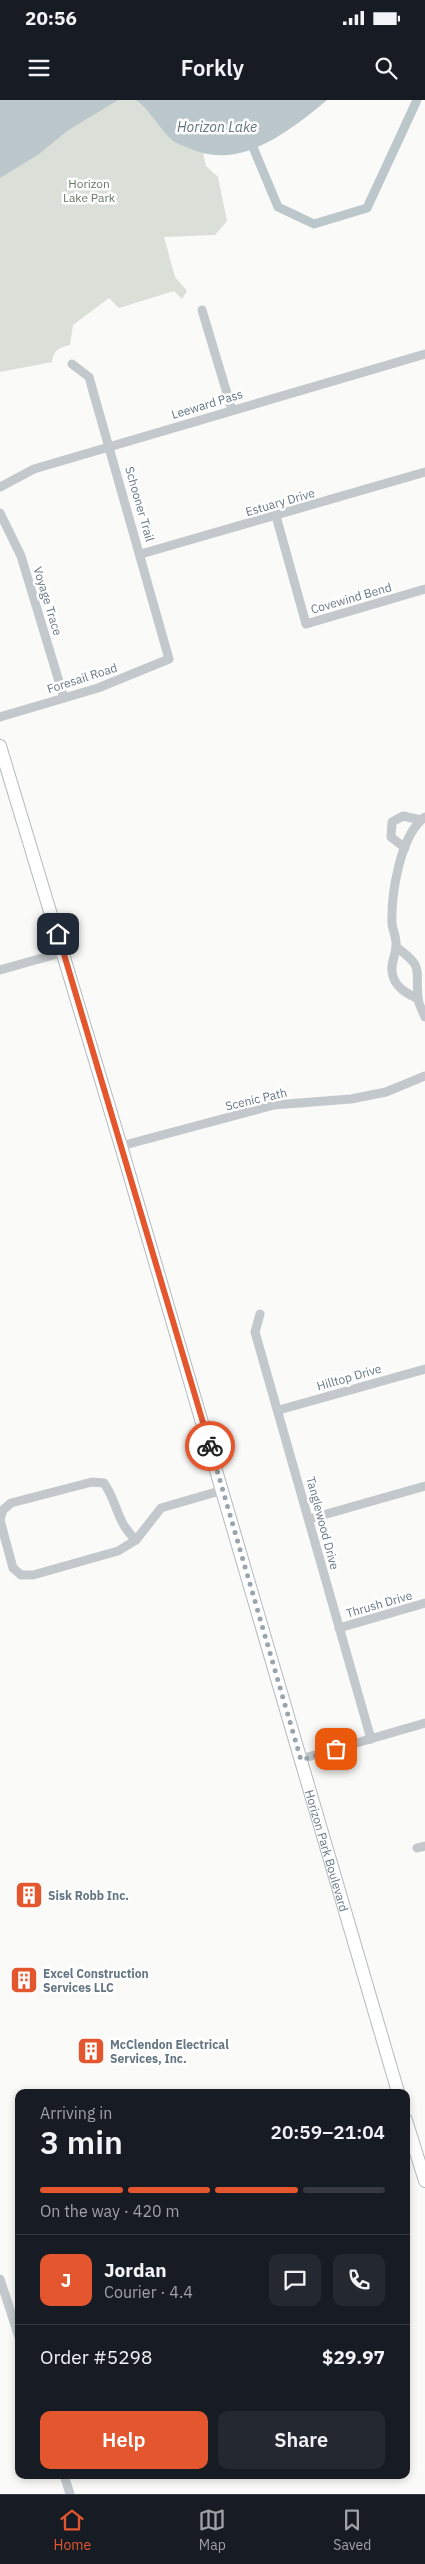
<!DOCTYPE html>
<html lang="en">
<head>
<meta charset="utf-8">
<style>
  :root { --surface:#171b24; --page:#242831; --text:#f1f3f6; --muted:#9ea1a6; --line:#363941; --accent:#e4572e }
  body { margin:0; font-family:"IBM Plex Sans",sans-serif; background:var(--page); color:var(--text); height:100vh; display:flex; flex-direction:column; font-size:19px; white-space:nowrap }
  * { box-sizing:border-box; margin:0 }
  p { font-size:16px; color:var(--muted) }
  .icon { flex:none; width:28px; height:28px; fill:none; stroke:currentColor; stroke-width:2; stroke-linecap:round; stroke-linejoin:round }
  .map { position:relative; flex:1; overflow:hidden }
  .drawer { position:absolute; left:15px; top:1989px; width:395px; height:390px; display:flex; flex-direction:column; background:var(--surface); border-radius:10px; box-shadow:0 2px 8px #0003 }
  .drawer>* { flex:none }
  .pin { position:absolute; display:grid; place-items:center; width:42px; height:42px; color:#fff; margin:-21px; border-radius:10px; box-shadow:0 2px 8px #0006 }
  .courier { position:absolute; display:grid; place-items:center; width:50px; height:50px; margin:-25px; border:4px solid #e4572e; border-radius:50%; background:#fff; color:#222; box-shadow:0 1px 6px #0007 }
  .head em { font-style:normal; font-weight:600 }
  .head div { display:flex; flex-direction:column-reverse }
  .head { display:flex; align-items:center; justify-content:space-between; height:85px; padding:0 25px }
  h1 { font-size:32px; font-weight:600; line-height:38px }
  .bar { display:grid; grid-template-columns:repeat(4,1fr); gap:8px 5px; align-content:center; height:60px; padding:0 25px }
  .bar i { height:6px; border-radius:4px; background:var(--line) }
  .bar .selected { background:var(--accent) }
  .bar p { grid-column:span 4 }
  .line { display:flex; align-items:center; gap:12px; padding:0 25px; border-top:1px solid var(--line) }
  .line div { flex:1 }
  .round { display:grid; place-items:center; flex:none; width:52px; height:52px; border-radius:10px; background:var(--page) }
  .action { display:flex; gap:10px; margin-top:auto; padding:10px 25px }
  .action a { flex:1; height:58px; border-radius:10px; background:var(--accent); color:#fff; font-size:20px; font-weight:600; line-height:58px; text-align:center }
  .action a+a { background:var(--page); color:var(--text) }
  .status { display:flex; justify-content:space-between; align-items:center; height:35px; padding:0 25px; background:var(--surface); direction:ltr }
  .status svg { height:14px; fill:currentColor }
  header { display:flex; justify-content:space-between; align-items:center; height:65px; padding:0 25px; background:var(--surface); font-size:22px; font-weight:600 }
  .menu { display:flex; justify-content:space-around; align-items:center; height:70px; border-top:1px solid var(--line); background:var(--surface); font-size:14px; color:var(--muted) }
  .menu a { display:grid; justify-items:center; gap:2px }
  .menu .selected { color:var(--accent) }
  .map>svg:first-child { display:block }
</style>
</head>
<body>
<div class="status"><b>20:56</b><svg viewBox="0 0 49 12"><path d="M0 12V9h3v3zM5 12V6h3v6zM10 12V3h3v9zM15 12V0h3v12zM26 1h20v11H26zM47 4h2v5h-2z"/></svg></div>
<header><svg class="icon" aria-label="menu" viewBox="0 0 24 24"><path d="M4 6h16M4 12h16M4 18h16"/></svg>Forkly<svg class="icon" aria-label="search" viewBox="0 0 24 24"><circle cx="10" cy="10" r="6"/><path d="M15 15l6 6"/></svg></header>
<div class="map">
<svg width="425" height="2394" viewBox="0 0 425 2394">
  <rect width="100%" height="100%" fill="#fafaf8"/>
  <path fill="#dadfd7" d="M62 0H156L199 34 206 66 218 77 227 121 215 135 164 137 175 177 187 191 182 199 174 191 119 208 109 198 73 225 70 245C59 248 54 249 52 262L0 272V39Z"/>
  <g fill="#bbc7cb">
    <polygon points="0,0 118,0 67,31 39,54 0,78"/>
    <path d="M136 0H327C290 31 239 72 189 48 184 46 177 44 172 40 159 28 150 10 136 0Z"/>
  </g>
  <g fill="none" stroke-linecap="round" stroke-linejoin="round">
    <polyline stroke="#bbc7cb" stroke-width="9" points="250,40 278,107 314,124 367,108 417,0"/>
    <g stroke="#b3babf" stroke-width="14">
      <g id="secondary">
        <path id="s1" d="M0 646 121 1046 398 1992"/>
        <polyline points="406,2020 425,2081"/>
      </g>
    </g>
    <g stroke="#c3c8cc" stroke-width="9">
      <polyline points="202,210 232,310"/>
      <polyline points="0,387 34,369 425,254"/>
      <polyline points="0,413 21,456 64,598"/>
      <polyline points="276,416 306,524 425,489"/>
      <polyline points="141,454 425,372"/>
      <polyline points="0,617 98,588 169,559 89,277 72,264"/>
      <polyline points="405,748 391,737 392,722 403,716 421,720"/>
      <path d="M396 847C425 868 415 868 418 898 418 904 423 911 425 917"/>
      <polyline points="0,870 64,852"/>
      <path d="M418 899C408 894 396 888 393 876 389 865 396 856 396 846 397 839 393 831 392 824 391 794 400 735 425 717"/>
      <polyline points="121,1046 274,1005 351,999 386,992 425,976"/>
      <polyline points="260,1214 255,1232 371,1639"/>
      <polyline points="279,1310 425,1269"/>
      <path d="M0 1419 3 1410 11 1403 92 1382 104 1383C118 1403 116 1422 136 1440"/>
      <polyline points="309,1419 425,1386"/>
      <polyline points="0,1420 13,1468 21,1475 33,1475 118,1451 136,1440 161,1408 223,1390"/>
      <polyline points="339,1528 425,1503"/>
      <polyline points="301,1659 425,1623"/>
      <polyline points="417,1748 425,1746"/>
      <polyline points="0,2179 19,2237"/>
      <polyline points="64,2375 70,2394"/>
    </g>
    <use href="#secondary" stroke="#fff" stroke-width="12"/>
  </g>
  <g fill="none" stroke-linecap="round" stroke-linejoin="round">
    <polyline stroke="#99a4ac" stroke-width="5" stroke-dasharray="0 9" points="210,1346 301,1660 336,1649"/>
    <polyline stroke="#e4572e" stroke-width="6" points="58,834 210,1346"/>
  </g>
  <defs>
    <g id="building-square" transform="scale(1.4375)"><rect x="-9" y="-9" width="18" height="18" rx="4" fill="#e4572e" stroke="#fff"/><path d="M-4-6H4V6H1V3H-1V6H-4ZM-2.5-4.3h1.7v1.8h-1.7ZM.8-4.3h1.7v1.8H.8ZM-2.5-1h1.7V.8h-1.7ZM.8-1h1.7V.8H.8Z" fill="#fff"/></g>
  </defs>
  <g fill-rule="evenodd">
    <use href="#building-square" x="29" y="1795"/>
    <use href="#building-square" x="24" y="1880"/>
    <use href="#building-square" x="91" y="1951"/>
  </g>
  <g text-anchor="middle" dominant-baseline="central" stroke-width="5" stroke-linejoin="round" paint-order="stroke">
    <g font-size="12" fill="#687a64" stroke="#fff">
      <text x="89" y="83">Horizon<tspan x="89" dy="14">Lake Park</tspan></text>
    </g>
    <g font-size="12" fill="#657683" stroke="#fff">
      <text transform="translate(207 304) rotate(-17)">Leeward Pass</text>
      <text transform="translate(280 402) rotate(-16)">Estuary Drive</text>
      <text transform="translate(140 404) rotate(74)">Schooner Trail</text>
      <text transform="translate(351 498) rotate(-16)">Covewind Bend</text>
      <text transform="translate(48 501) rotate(73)">Voyage Trace</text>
      <text transform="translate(82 578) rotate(-18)">Foresail Road</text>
      <text transform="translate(256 999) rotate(-13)">Scenic Path</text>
      <text transform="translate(349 1277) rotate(-16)">Hilltop Drive</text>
      <text transform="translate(323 1423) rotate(75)">Tanglewood Drive</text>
      <text transform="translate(379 1504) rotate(-16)">Thrush Drive</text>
      <text stroke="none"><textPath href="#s1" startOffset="1152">Horizon Park Boulevard</textPath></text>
    </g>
    <g font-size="12" font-weight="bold" fill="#657683" stroke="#fff" text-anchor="start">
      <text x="48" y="1795">Sisk Robb Inc.</text>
      <text x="43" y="1873">Excel Construction<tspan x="43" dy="14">Services LLC</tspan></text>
      <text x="110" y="1944">McClendon Electrical<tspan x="110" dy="14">Services, Inc.</tspan></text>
    </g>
    <g font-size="14" font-style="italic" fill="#60757c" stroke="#fff">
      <text x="217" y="27">Horizon Lake</text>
    </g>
  </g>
</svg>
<div class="pin" style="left:336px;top:1649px;background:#ea580c"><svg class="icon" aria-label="bag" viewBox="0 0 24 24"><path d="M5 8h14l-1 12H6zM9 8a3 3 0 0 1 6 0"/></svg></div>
<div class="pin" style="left:58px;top:834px;background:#1f2937"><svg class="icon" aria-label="home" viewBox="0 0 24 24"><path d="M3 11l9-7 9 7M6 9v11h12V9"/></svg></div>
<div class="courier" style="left:210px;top:1346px"><svg class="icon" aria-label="bike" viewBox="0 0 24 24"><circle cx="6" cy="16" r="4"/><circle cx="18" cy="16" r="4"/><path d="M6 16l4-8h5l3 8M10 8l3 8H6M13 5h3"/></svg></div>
<section class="drawer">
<div class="head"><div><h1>3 min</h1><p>Arriving in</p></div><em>20:59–21:04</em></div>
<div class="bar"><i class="selected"></i><i class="selected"></i><i class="selected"></i><i></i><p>On the way · 420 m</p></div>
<div class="line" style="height:90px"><b class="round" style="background:var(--accent);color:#fff">J</b><div><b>Jordan</b><p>Courier · 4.4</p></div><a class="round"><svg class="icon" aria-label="chat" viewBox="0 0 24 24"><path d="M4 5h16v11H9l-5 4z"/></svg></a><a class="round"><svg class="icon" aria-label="phone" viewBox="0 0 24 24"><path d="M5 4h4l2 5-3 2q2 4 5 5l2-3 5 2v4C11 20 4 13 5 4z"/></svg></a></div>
<div class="line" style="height:65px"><div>Order #5298</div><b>$29.97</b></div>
<div class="action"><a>Help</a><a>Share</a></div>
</section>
</div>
<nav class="menu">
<a class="selected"><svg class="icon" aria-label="home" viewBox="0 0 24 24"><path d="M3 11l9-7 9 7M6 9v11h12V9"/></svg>Home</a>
<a><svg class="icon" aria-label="map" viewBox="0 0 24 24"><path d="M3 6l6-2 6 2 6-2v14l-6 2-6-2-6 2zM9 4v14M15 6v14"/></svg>Map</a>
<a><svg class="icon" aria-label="saved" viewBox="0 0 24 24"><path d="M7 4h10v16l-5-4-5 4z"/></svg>Saved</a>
</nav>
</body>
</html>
